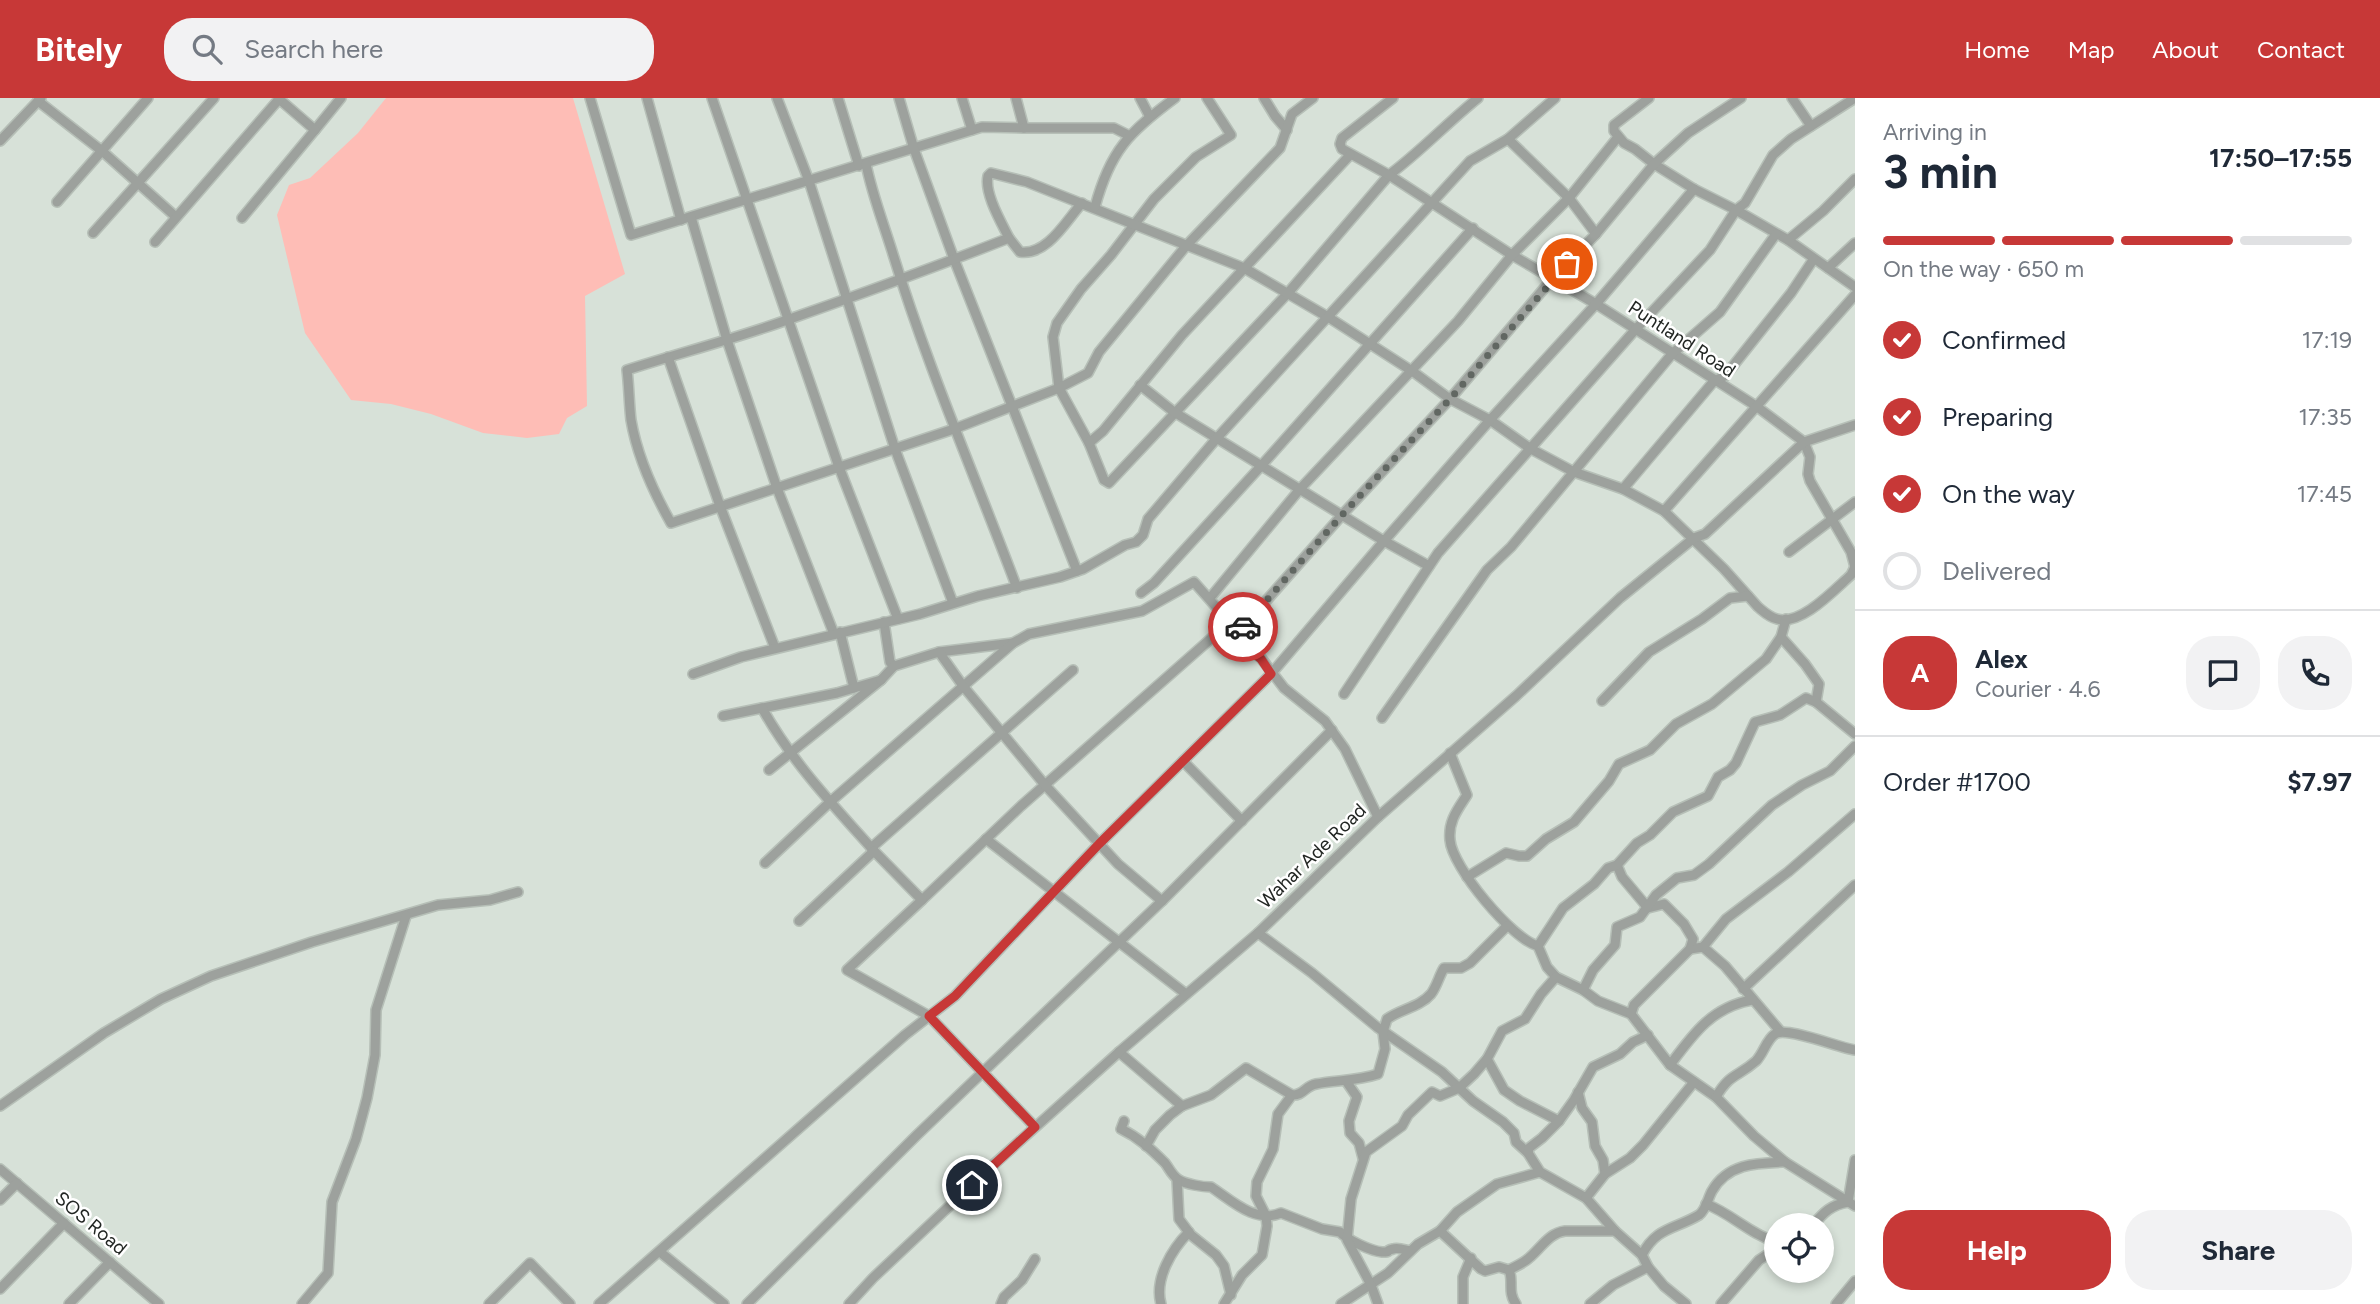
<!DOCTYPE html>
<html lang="en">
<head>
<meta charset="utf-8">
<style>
  :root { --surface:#fff; --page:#f2f2f3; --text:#1f2937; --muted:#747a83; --line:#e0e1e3; --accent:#c73837 }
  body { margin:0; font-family:Figtree,sans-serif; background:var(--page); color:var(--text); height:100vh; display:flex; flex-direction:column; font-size:26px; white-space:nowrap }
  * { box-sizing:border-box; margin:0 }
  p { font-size:23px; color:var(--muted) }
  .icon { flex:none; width:38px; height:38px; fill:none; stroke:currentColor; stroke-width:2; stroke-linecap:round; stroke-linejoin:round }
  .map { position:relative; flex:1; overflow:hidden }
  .details { display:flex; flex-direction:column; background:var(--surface); width:525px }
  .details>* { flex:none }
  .controls { position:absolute; left:1764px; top:1115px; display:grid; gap:14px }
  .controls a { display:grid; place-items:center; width:70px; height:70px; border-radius:50%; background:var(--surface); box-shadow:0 4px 10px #0003; font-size:35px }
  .pin { position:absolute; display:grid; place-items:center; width:60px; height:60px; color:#fff; margin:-30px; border:4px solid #fff; border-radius:50%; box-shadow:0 2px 7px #0007 }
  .courier { position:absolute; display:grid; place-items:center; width:70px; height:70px; margin:-35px; border:5px solid #c73837; border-radius:50%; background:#fff; color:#222; box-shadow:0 2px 9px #0007 }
  .headline em { font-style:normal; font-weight:700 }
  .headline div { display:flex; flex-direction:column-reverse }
  .headline { display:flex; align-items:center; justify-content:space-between; height:119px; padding:0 28px }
  h1 { font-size:46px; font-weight:700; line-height:52px }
  .bar { display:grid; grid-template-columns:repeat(4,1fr); gap:10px 7px; align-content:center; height:84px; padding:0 28px }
  .bar i { height:9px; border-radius:5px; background:var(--line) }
  .bar .on { background:var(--accent) }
  .bar p { grid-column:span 4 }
  .line { display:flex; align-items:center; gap:18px; padding:0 28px; border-top:2px solid var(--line) }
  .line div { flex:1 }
  .round { display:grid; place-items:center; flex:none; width:74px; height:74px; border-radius:28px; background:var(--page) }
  ol { padding:0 28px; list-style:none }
  li { display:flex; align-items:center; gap:21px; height:77px }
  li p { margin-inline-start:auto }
  li .icon { padding:7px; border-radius:50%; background:var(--accent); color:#fff; stroke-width:4 }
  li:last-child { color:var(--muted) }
  li i { width:38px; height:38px; border:4px solid var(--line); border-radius:50% }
  .primary-button { display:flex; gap:14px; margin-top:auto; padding:14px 28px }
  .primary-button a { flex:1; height:80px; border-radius:28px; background:var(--accent); color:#fff; font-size:28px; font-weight:700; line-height:80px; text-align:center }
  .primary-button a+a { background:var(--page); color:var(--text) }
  header { display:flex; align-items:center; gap:42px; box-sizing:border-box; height:98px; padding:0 35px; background:var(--accent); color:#fff }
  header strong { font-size:33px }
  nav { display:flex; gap:38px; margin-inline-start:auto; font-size:24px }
  .search { width:490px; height:63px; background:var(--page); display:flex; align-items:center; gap:18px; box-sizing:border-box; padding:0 24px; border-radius:28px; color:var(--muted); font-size:26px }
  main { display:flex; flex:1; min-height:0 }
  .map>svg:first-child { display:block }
</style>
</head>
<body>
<header>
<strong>Bitely</strong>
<div class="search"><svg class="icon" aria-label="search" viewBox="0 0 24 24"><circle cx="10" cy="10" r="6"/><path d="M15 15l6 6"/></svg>Search here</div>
<nav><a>Home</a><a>Map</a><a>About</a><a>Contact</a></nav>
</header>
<main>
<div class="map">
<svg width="1855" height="1206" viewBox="0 0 1855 1206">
  <rect width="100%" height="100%" fill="#d7e1d8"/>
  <polygon fill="#febdb6" points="386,0 573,0 625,176 585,198 587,308 567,320 559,336 527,340 483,335 431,316 391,306 351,302 305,235 277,117 289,87 310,80 358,35"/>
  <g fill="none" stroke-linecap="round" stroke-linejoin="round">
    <g stroke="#b6bfb7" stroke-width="12">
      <g id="minor">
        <polyline points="278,0 315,32 341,0"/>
        <polyline points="590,0 631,137 982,29 1024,30 1016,0"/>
        <polyline points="647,0 681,122"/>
        <polyline points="712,0 839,369 898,521"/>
        <polyline points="777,0 809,83 895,351 953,505"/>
        <polyline points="838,0 859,68"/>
        <polyline points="899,0 914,51 954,161 1077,473"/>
        <polyline points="962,0 972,32"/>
        <polyline points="1140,0 1150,19"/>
        <path d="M1207 0 1231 37 1196 59 1154 101 1111 157 1081 191 1057 225 1053 239 1059 290 1089 345 1104 382 1109 385 1288 195 1389 77C1420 54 1447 25 1478 0"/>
        <polyline points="1264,0 1275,18 1287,32"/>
        <path d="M1313 0 1292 16 1280 50 1186 148 1099 254 1088 275 1059 290 954 331 671 425C654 395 637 357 631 322 629 305 629 288 627 272 680 255 734 241 787 222 861 196 935 169 1009 140 1001 124 984 95 988 78L991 75 1027 84 1244 170 1328 219 1412 273 1450 301 1490 322 1531 351 1574 374 1623 391 1664 413 1724 471 1758 509C1764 514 1769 519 1777 521 1801 528 1834 492 1851 477L1855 469"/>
        <polyline points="1393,0 1342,40 1340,46 1342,51 1389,77 1512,157 1596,206 1756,308 1804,344"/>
        <polyline points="1649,0 1614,27 1614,33 1624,45 1635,51 1654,66 1694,91 1736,112 1788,142 1855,189"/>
        <polyline points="1792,0 1811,28"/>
        <polyline points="38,3 102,53 176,119"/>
        <polyline points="1024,30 1114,30 1130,38"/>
        <polyline points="1508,41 1569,100 1596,136"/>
        <polyline points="0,43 41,0"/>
        <path d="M866 66C872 96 883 124 892 153 927 268 975 378 1017 490"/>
        <polyline points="57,104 148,0"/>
        <path d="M1095 109C1110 53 1129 34 1175 0"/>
        <polyline points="691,119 727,242 777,390 834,536"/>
        <polyline points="242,120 315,32"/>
        <polyline points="93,135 214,0"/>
        <path d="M1009 140 1020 154C1047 158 1066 123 1082 105"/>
        <polyline points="1788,142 1823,113 1855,81"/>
        <polyline points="155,144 280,0"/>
        <polyline points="1828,170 1855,145"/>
        <polyline points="668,259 720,408 775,550"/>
        <polyline points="1140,287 1174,314 1384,443 1429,468"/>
        <polyline points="1804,344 1810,359 1808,376 1810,383 1851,454 1855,469"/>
        <polyline points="1089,345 1103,333 1182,237 1350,57"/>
        <polyline points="1623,391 1714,283 1725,278 1791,195 1813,162"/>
        <polyline points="1664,413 1855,197"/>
        <polyline points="1789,454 1855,404"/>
        <polyline points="1141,495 1154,485 1261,368 1473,130"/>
        <polyline points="1210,500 1300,391 1458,223 1512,157 1569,100 1618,39"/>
        <polyline points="884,524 890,564 894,568"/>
        <polyline points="840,534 854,590"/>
        <polyline points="1234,539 1342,417 1450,301 1553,180 1596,136 1654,66 1688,35 1741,0"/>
        <polyline points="1781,539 1805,566 1819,586 1816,604 1855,636"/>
        <polyline points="939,554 1013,545"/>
        <polyline points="693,576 741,559 920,516 978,498 1060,479 1083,471 1125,447 1136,444 1143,437 1148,421 1217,340 1470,63 1508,41 1555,0"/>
        <polyline points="1344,596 1438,455 1635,232 1710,152 1736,112 1745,105 1773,57 1791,41 1855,0"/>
        <polyline points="1602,603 1649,554 1702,521 1730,500 1748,498"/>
        <polyline points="762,610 837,595 881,582 769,672"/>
        <path d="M723 618 762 610C792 664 833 707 874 753"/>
        <polyline points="1382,620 1487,472 1511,449 1672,256 1720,214 1776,136"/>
        <path d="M1450 655 1467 697C1458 711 1448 723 1450 742 1452 769 1512 841 1538 848L1547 869 1556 879 1583 892 1598 903 1631 916 1670 967 1716 999 1754 1038 1785 1064 1855 1108"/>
        <polyline points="1183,663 1242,723"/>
        <polyline points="986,741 1186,896"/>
        <polyline points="871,750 1073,572"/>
        <polyline points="765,765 830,704 1013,545 1029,536 1142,513 1194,484 1225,519 1234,539 1261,560 1284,590 1325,623 1345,651 1378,719"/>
        <polyline points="1617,767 1622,779 1648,810 1664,806 1684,826 1693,841 1690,851 1703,849 1725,868 1780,933"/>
        <polyline points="1467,779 1506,755 1519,758 1527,758 1546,741 1574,724 1609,683 1619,666 1650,652 1676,626 1712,606 1766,561 1781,539 1786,521"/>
        <polyline points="922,802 1021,708 1215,537 1229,529"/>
        <polyline points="1162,803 1332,632"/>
        <polyline points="799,823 874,753 922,802 847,872 929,918 1035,1029"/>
        <polyline points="1258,835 1312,875 1377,929 1442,974 1473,1003 1503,1024 1514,1035 1516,1044 1528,1055 1540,1074 1586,1100 1615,1133 1642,1157 1648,1169 1664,1188 1686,1206"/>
        <polyline points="1538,848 1563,810 1594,786 1608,770 1617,767 1637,745 1650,737 1673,714 1708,698 1718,679 1730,672 1736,665 1755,624 1780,617 1806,600 1816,604"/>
        <polyline points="1703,849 1726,821 1788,774 1855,716"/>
        <polyline points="1743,891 1855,787"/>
        <polyline points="1583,892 1593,872 1615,847 1617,829 1640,819 1656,797 1677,780 1694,777 1709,766 1772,707 1802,687 1830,673 1855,648"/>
        <polyline points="1631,916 1634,907 1690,851"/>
        <polyline points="1119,954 1182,1008"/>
        <polyline points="1487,961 1504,992 1520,1003 1559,1023"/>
        <path d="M1670 967C1693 936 1712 909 1752 902"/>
        <polyline points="1346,983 1357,999 1349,1023 1350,1035 1359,1045 1363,1060"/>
        <polyline points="1578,994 1582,1010 1592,1024 1595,1048 1603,1062 1605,1076"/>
        <path d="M1716 999C1730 975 1738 979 1756 963 1764 955 1766 942 1775 936 1787 928 1839 950 1855 952"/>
        <polyline points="0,1008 104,935 161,901 211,878 312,844 438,807 490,802 518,794"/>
        <path d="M1124 1023 1121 1031C1138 1039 1151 1051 1165 1065 1169 1070 1172 1078 1179 1082 1186 1086 1202 1089 1211 1089 1231 1102 1255 1126 1281 1115L1322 1131 1340 1134C1347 1142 1371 1153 1382 1154 1393 1154 1383 1153 1393 1151 1398 1149 1405 1152 1410 1153"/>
        <polyline points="1146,1048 1155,1032 1170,1017 1182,1008 1211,997 1246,970 1292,997"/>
        <polyline points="1528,1055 1529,1050 1542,1040 1559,1023 1574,1002 1593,969 1620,956 1633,944 1648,937"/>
        <polyline points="0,1071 159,1206"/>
        <polyline points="1177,1081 1179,1121 1191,1137 1216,1157 1224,1168 1231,1197"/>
        <polyline points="1586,1100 1605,1076 1630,1060 1643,1047 1694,984"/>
        <polyline points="0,1102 17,1085"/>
        <path d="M1706 1106C1732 1116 1750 1136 1776 1144"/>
        <path d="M1813 1127C1824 1114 1831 1107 1848 1104L1855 1062"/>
        <polyline points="1440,1133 1457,1114 1497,1086 1540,1074"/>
        <polyline points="660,1154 724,1206"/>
        <path d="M1642 1157C1656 1129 1676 1131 1699 1117 1706 1112 1708 1100 1712 1093 1728 1065 1757 1065 1785 1064"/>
        <polyline points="0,1191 64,1125"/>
        <polyline points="69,1206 110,1164"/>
        <polyline points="302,1206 328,1175 332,1104 356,1041 367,1000 375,957 376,912 406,818"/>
        <polyline points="489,1206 530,1165 570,1206"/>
        <polyline points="599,1206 905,937 955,898 1099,746 1271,576 1384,443 1490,322 1596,206 1694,91"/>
        <polyline points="747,1206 917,1037 1162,803 1118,766 1045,687 963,588 939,554 894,568 881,582"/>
        <polyline points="849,1206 873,1180 992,1068 1119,954 1258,835 1378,719 1516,598 1620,500 1694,440 1705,436 1804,344 1855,327"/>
        <polyline points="1001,1206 1004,1199 1022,1182 1035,1161"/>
        <path d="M1161 1206C1154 1181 1172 1151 1189 1134"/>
        <path d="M1224 1206 1242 1177 1262 1157 1267 1128 1266 1118 1256 1098 1257 1084 1273 1051 1278 1016 1292 997C1303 998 1305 988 1316 986 1337 982 1357 983 1378 976L1385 951 1383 934 1387 921C1401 911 1420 909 1431 896 1437 888 1439 878 1444 870H1461L1470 865 1507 828"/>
        <polyline points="1341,1206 1388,1175 1418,1146 1440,1133 1481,1171 1485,1173 1499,1169 1509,1172"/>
        <polyline points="1378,1206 1371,1187 1347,1142 1351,1101 1366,1054 1402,1028 1408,1017 1432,994 1440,998 1459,990 1474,976 1487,961 1502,933 1525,921 1541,896 1556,879"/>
        <polyline points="1463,1206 1463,1179 1471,1160"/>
        <path d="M1516 1206C1507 1194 1514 1183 1509 1172 1516 1168 1524 1165 1529 1160 1541 1150 1549 1135 1565 1133H1615"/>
        <polyline points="1590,1206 1613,1187 1648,1169"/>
        <polyline points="1721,1206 1759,1162 1776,1151"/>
        <polyline points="1836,1206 1855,1183"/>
      </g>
    </g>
    <use href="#minor" stroke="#9da19d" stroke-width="9"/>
  </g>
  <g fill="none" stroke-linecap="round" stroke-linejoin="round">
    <polyline stroke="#616762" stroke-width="7" stroke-dasharray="0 12.6" points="1243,529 1342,417 1450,301 1567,166"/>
    <polyline stroke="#c73837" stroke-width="9" points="972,1087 1035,1029 929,918 955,898 1099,746 1271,576 1261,561 1234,539 1243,529"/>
  </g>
  <g text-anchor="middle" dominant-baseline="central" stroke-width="5" stroke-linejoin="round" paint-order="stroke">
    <g font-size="19" fill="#222623" stroke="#fff">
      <text transform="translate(1682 241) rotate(33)">Puntland Road</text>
      <text transform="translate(1312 758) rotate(-44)">Wahar Ade Road</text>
      <text transform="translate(91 1125) rotate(40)">SOS Road</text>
    </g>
  </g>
</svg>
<div class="controls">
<a><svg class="icon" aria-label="locate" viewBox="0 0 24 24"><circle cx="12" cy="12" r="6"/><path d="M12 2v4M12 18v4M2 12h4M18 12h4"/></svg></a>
</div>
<div class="pin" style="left:1567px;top:166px;background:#ea580c"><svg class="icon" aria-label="bag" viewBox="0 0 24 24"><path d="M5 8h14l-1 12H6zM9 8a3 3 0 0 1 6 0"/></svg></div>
<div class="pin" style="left:972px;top:1087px;background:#1f2937"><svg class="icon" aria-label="home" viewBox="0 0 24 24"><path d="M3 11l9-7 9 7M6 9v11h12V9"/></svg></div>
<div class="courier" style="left:1243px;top:529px"><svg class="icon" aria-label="car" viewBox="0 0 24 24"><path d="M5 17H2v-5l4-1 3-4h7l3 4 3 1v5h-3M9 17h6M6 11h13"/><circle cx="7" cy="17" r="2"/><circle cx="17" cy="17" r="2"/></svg></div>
</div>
<section class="details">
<div class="headline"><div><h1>3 min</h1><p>Arriving in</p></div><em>17:50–17:55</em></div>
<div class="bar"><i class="on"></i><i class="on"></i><i class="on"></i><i></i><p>On the way · 650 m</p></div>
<ol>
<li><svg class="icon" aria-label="check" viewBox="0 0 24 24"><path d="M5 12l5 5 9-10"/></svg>Confirmed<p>17:19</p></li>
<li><svg class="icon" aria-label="check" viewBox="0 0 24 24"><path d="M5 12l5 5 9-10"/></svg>Preparing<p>17:35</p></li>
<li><svg class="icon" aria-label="check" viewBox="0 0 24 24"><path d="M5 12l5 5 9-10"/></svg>On the way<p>17:45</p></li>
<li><i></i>Delivered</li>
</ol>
<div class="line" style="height:126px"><b class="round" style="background:var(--accent);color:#fff">A</b><div><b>Alex</b><p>Courier · 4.6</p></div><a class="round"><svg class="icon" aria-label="chat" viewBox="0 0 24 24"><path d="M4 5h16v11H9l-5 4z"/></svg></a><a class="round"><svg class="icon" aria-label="phone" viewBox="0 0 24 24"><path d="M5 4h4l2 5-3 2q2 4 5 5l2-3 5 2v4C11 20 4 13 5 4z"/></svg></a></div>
<div class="line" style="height:91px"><div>Order #1700</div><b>$7.97</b></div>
<div class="primary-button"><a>Help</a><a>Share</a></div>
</section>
</main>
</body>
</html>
